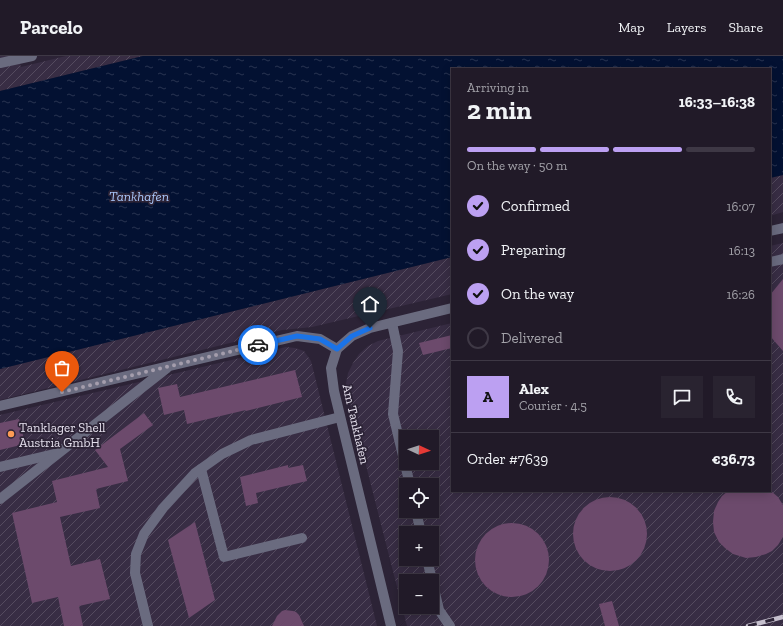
<!DOCTYPE html>
<html lang="en">
<head>
<meta charset="utf-8">
<style>
  :root { --surface:#211a28; --page:#292330; --text:#f1f3f6; --muted:#a2a1a8; --line:#3e3845; --accent:#bca0f2 }
  body { margin:0; font-family:"Zilla Slab",serif; background:var(--page); color:var(--text); height:100vh; display:flex; flex-direction:column; font-size:15px; white-space:nowrap }
  * { box-sizing:border-box; margin:0 }
  p { font-size:13px; color:var(--muted) }
  .icon { flex:none; width:22px; height:22px; fill:none; stroke:currentColor; stroke-width:2; stroke-linecap:round; stroke-linejoin:round }
  .map { position:relative; flex:1; overflow:hidden }
  .details { position:absolute; left:451px; top:12px; width:320px; height:424px; display:flex; flex-direction:column; background:var(--surface); border-radius:0px; box-shadow:0 2px 10px #0003,0 0 0 1px var(--line) }
  .details>* { flex:none }
  .needle { width:26px; rotate:93deg }
  .tools { position:absolute; left:399px; top:374px; display:grid; gap:8px }
  .tools a { display:grid; place-items:center; width:40px; height:40px; border-radius:0px; background:var(--surface); box-shadow:0 2px 10px #0003,0 0 0 1px var(--line); font-size:20px }
  .pin { position:absolute; display:grid; place-items:center; width:34px; height:34px; color:#fff; margin:-41px -17px; border-radius:50% 50% 50% 0; rotate:-45deg; box-shadow:0 0 4px #0007 }
  .pin .icon { rotate:45deg }
  .courier { position:absolute; display:grid; place-items:center; width:40px; height:40px; margin:-20px; border:3px solid #1a73e8; border-radius:50%; background:#fff; color:#222; box-shadow:0 1px 5px #0007 }
  .head em { font-style:normal; font-weight:800 }
  .head div { display:flex; flex-direction:column-reverse }
  .head { display:flex; align-items:center; justify-content:space-between; height:68px; padding:0 16px }
  h1 { font-size:26px; font-weight:800; line-height:30px }
  .bar { display:grid; grid-template-columns:repeat(4,1fr); gap:6px 4px; align-content:center; height:48px; padding:0 16px }
  .bar i { height:5px; border-radius:3px; background:var(--line) }
  .bar .selected { background:var(--accent) }
  .bar p { grid-column:span 4 }
  .line { display:flex; align-items:center; gap:10px; padding:0 16px; border-top:1px solid var(--line) }
  .line div { flex:1 }
  .round { display:grid; place-items:center; flex:none; width:42px; height:42px; border-radius:0px; background:var(--page) }
  ol { padding:0 16px; list-style:none }
  li { display:flex; align-items:center; gap:12px; height:44px }
  li p { margin-inline-start:auto }
  li .icon { padding:4px; border-radius:50%; background:var(--accent); color:#111; stroke-width:4 }
  li:last-child { color:var(--muted) }
  li i { width:22px; height:22px; border:2px solid var(--line); border-radius:50% }
  header { display:flex; align-items:center; gap:24px; box-sizing:border-box; height:56px; padding:0 20px; background:var(--surface); border-bottom:1px solid var(--line) }
  header strong { font-size:19px }
  nav { display:flex; gap:22px; margin-inline-start:auto; font-size:14px }
  .map>svg:first-child { display:block }
</style>
</head>
<body>
<header>
<strong>Parcelo</strong>
<nav><a>Map</a><a>Layers</a><a>Share</a></nav>
</header>
<div class="map">
<svg width="783" height="570" viewBox="0 0 783 570">
  <defs>
    <pattern id="industrial-furrows" width="10" height="10" patternUnits="userSpaceOnUse"><rect width="10" height="10" fill="#382d44"/><path d="M-1 1l2-2M0 10L10 0M9 11l2-2" fill="none" stroke="#554b5f"/></pattern>
    <pattern id="water-ripples" width="26" height="14" patternUnits="userSpaceOnUse"><rect width="26" height="14" fill="#031132"/><path d="M2 4q2-2 4 0t4 0M15 11q2-2 4 0t4 0" fill="none" stroke="#283350"/></pattern>
  </defs>
  <rect width="100%" height="100%" fill="#2c2336"/>
  <g fill="url(#industrial-furrows)" fill-rule="evenodd">
    <polygon points="0,0 17,0 21,11 66,0 143,0 0,35"/>
    <polygon points="783,119 783,156 770,160 770,122"/>
    <path d="M783 187V569L779 570H407L348 339 346 328 348 317 353 307 359 298 368 290 378 285 452 267V435H770V190ZM406 381H432V407H406ZM406 429H432V455H406ZM406 477H432V503H406ZM406 525H432V551H406Z"/>
    <polygon points="452,201 452,238 312,271 282,274 0,344 0,313"/>
    <polygon points="286,291 295,292 304,295 311,305 377,570 0,570 0,359"/>
  </g>
  <polygon fill="url(#water-ripples)" points="143,0 783,0 783,119 770,122 770,13 452,13 452,201 0,313 0,35"/>
  <g fill="#6c4a6c">
    <polygon points="783,223 783,295 770,280 770,239"/>
    <polygon points="452,279 452,292 423,299 419,287"/>
    <polygon points="295,314 302,341 246,355 246,354 187,368 184,354 164,359 158,332 177,328 180,341"/>
    <polygon points="144,357 153,369 120,393 128,425 96,433 100,452 60,461 71,510 100,503 110,543 79,550 83,570 64,570 58,541 32,547 12,457 57,446 52,425 108,411 95,394"/>
    <polygon points="19,363 25,388 0,394 0,367"/>
    <polygon points="288,409 288,412 303,409 307,425 256,437 258,447 246,450 240,421"/>
    <polygon points="728,435 771,435 778,441 783,449 783,481 778,489 772,495 766,498 756,501 746,502 733,498 725,492 719,486 714,476 713,466 714,455 718,446 722,440"/>
    <circle cx="610" cy="478" r="37"/>
    <polygon points="195,466 215,544 189,562 168,484"/>
    <circle cx="512" cy="504" r="37"/>
    <polygon points="612,545 619,570 605,570 599,548"/>
    <polygon points="285,554 293,555 296,556 299,559 304,570 272,570 277,560 282,555"/>
  </g>
  <g fill="none" stroke-linecap="round" stroke-linejoin="round">
    <g stroke="#6a6b7f" stroke-width="10">
      <polyline points="0,7 32,0"/>
      <polyline points="770,175 783,172"/>
      <polyline points="770,206 783,203"/>
      <polyline points="392,267 398,295 393,358 410,429"/>
      <polyline points="0,350 297,280 320,283 337,293"/>
      <polyline points="0,411 54,398"/>
      <polyline points="201,413 224,501 302,482"/>
      <polyline points="0,443 167,312"/>
      <polyline points="416,455 421,477"/>
      <polyline points="427,503 439,554 450,570"/>
      <polyline points="148,570 135,517 136,498 144,478 163,452 195,417 222,398 251,384 340,361"/>
      <polyline points="391,570 334,335 331,312 337,293 352,280 370,272 452,252"/>
    </g>
    <g stroke="#c6c0ce" stroke-width="4.5">
      <polyline id="rail" points="748,570 783,561"/>
    </g>
    <use href="#rail" stroke="#2c2336" stroke-width="3" stroke-dasharray="9" stroke-linecap="butt"/>
  </g>
  <g fill="none" stroke-linecap="round" stroke-linejoin="round">
    <polyline stroke="#a49dac" stroke-width="4" stroke-dasharray="0 7.2" points="62,336 258,289"/>
    <polyline stroke="#1a73e8" stroke-width="5" points="258,289 297,280 320,283 337,293 352,280 370,272"/>
  </g>
  <circle fill="#fd9c55" stroke="#2c2336" stroke-width="1.5" cx="11" cy="378" r="4"/>
  <g text-anchor="middle" dominant-baseline="central" stroke-width="3.5" stroke-linejoin="round" paint-order="stroke">
    <g font-size="13" fill="#e4dfec" stroke="#2c2336">
      <text transform="translate(356 368) rotate(77)">Am Tankhafen</text>
    </g>
    <g font-size="13" fill="#e4dfec" stroke="#2c2336" text-anchor="start">
      <text x="19" y="371">Tanklager Shell<tspan x="19" dy="15">Austria GmbH</tspan></text>
    </g>
    <g font-size="14" font-style="italic" fill="#a8c5f8" stroke="#2c2336">
      <text x="139" y="140">Tankhafen</text>
    </g>
  </g>
</svg>
<div class="tools">
<a><svg class="needle" viewBox="-14 -14 28 28"><path d="M0-13l5 13h-10z" fill="#e53935"/><path d="M0 13l5-13h-10z" fill="#a2a1a8"/></svg></a>
<a><svg class="icon" aria-label="locate" viewBox="0 0 24 24"><circle cx="12" cy="12" r="6"/><path d="M12 2v4M12 18v4M2 12h4M18 12h4"/></svg></a>
<a>+</a>
<a>−</a>
</div>
<div class="pin" style="left:62px;top:336px;background:#ea580c"><svg class="icon" aria-label="bag" viewBox="0 0 24 24"><path d="M5 8h14l-1 12H6zM9 8a3 3 0 0 1 6 0"/></svg></div>
<div class="pin" style="left:370px;top:272px;background:#1f2937"><svg class="icon" aria-label="home" viewBox="0 0 24 24"><path d="M3 11l9-7 9 7M6 9v11h12V9"/></svg></div>
<div class="courier" style="left:258px;top:289px"><svg class="icon" aria-label="car" viewBox="0 0 24 24"><path d="M5 17H2v-5l4-1 3-4h7l3 4 3 1v5h-3M9 17h6M6 11h13"/><circle cx="7" cy="17" r="2"/><circle cx="17" cy="17" r="2"/></svg></div>
<section class="details">
<div class="head"><div><h1>2 min</h1><p>Arriving in</p></div><em>16:33–16:38</em></div>
<div class="bar"><i class="selected"></i><i class="selected"></i><i class="selected"></i><i></i><p>On the way · 50 m</p></div>
<ol>
<li><svg class="icon" aria-label="check" viewBox="0 0 24 24"><path d="M5 12l5 5 9-10"/></svg>Confirmed<p>16:07</p></li>
<li><svg class="icon" aria-label="check" viewBox="0 0 24 24"><path d="M5 12l5 5 9-10"/></svg>Preparing<p>16:13</p></li>
<li><svg class="icon" aria-label="check" viewBox="0 0 24 24"><path d="M5 12l5 5 9-10"/></svg>On the way<p>16:26</p></li>
<li><i></i>Delivered</li>
</ol>
<div class="line" style="height:72px"><b class="round" style="background:var(--accent);color:#111">A</b><div><b>Alex</b><p>Courier · 4.5</p></div><a class="round"><svg class="icon" aria-label="chat" viewBox="0 0 24 24"><path d="M4 5h16v11H9l-5 4z"/></svg></a><a class="round"><svg class="icon" aria-label="phone" viewBox="0 0 24 24"><path d="M5 4h4l2 5-3 2q2 4 5 5l2-3 5 2v4C11 20 4 13 5 4z"/></svg></a></div>
<div class="line" style="height:52px"><div>Order #7639</div><b>€36.73</b></div>
</section>
</div>
</body>
</html>
